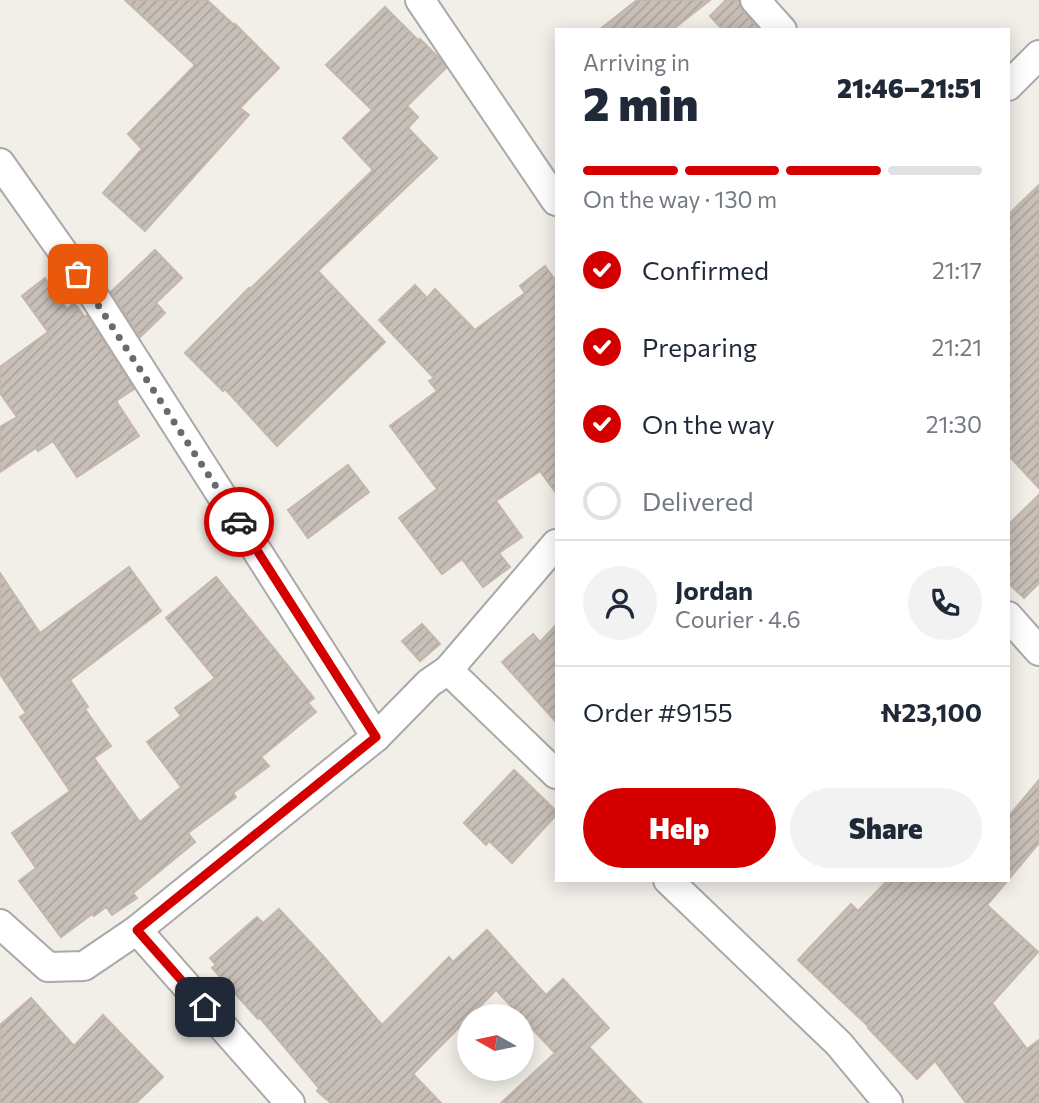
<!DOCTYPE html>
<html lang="en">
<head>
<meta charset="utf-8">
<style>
  :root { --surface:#fff; --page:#f2f2f3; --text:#1f2937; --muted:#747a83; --line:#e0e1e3; --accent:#d40000 }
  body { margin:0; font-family:Commissioner,sans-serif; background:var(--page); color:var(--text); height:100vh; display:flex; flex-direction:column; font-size:26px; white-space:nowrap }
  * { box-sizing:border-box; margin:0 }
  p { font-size:23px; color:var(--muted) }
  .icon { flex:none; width:38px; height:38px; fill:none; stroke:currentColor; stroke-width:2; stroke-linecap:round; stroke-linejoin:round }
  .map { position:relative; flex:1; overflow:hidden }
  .drawer { position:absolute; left:555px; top:28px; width:455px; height:854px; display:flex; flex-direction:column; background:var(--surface); border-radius:0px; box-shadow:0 4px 18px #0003 }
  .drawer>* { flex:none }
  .needle { width:46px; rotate:279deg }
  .tools { position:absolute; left:457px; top:1004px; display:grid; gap:14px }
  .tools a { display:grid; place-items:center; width:77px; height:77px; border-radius:50%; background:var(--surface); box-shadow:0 4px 18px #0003; font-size:35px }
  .pin { position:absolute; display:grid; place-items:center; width:60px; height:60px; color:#fff; margin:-30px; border-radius:14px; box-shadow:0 4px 10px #0006 }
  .courier { position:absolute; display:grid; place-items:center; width:70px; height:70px; margin:-35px; border:5px solid #d40000; border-radius:50%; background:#fff; color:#222; box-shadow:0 2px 9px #0007 }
  .head em { font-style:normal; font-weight:800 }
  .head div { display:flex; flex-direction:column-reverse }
  .head { display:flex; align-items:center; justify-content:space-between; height:119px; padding:0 28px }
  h1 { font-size:46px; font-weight:800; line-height:52px }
  .bar { display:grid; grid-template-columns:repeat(4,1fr); gap:10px 7px; align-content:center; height:84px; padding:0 28px }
  .bar i { height:9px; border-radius:5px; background:var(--line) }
  .bar .selected { background:var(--accent) }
  .bar p { grid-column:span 4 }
  .line { display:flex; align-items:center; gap:18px; padding:0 28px; border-top:2px solid var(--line) }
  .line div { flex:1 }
  .round { display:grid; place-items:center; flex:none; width:74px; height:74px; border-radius:37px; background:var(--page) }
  ol { padding:0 28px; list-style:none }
  li { display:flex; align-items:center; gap:21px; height:77px }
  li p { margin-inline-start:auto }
  li .icon { padding:7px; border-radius:50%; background:var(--accent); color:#fff; stroke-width:4 }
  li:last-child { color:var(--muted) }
  li i { width:38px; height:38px; border:4px solid var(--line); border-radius:50% }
  .primary-button { display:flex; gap:14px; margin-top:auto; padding:14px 28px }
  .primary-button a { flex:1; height:80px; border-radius:42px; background:var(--accent); color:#fff; font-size:28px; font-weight:800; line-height:80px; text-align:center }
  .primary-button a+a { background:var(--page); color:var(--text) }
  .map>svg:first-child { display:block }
</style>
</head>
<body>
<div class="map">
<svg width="1039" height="1103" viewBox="0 0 1039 1103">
  <defs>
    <pattern id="building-hatch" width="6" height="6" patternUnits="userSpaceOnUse" patternTransform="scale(1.75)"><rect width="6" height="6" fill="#c7bfb8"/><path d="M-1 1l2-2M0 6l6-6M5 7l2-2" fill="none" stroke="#aba49e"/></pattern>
  </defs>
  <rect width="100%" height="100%" fill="#f2efe9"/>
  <g fill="url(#building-hatch)" stroke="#c4b6ab" stroke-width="2">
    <polygon points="125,0 207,0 234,25 235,24 279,68 240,108 249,115 145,231 103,193 142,149 128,134 195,65"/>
    <polygon points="637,0 710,0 672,30 599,30"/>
    <polygon points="726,0 739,0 743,11 759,30 723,30 710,16"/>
    <polygon points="385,7 419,41 420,39 439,58 446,68 407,106 418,117 408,128 437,158 318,271 385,342 277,446 225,389 223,391 185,353 249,288 250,289 373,170 343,138 372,110 326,65"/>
    <polygon points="1039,185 1039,488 1008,455 1008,215"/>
    <polygon points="155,250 182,278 156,303 165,313 140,337 111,292"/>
    <polygon points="545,266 556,281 556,493 540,471 496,501 522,537 499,553 510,567 483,587 462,559 442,574 399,518 437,489 390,426 437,391 429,381 434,378 379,320 415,285 427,298 435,289 475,330 525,293 520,286"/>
    <polygon points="45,278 67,309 74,303 85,317 87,315 134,389 116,401 139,436 77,477 53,441 38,451 36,448 0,472 0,427 17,417 0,393 0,367 48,332 22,296"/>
    <polygon points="348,465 369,492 308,538 288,510"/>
    <polygon points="1039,495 1039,583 1024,598 1008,583 1008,525"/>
    <polygon points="129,567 161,611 70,680 88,707 85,709 111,746 94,758 140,822 181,787 147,742 181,716 175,708 215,678 166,618 216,577 314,698 308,703 316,712 261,757 269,766 233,793 236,797 188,833 195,842 133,893 137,898 112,915 106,907 94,916 92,914 61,937 19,881 36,868 12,833 70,791 20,717 26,713 0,674 0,573 40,633"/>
    <polygon points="422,624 440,644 420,661 402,641"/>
    <polygon points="556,625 556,722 502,662 533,634 540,642"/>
    <polygon points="514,770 556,811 556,815 512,863 489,841 486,845 464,823"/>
    <polygon points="1039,780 1039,843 987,905 1038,952 992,1003 1027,1049 1039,1040 1039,1103 966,1103 935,1061 917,1079 868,1028 869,1027 798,960 851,904 858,911 888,880 1008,880 1008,817"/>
    <polygon points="279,909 324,957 382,1025 449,957 453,962 487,930 546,995 563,979 609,1028 589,1047 642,1103 501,1103 555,1053 496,990 413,1074 441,1103 331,1103 317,1091 319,1088 260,1018 258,1019 212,968 216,965 210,958 257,917 263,923"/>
    <polygon points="31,998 74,1046 103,1015 163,1077 136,1103 0,1103 0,1025"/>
  </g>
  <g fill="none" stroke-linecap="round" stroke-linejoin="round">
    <g stroke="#a9a9a9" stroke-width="32">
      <g id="street">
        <polyline points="420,0 556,201"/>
        <polyline points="755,0 782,30"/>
        <polyline points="1008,86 1039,55"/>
        <polyline points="0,163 94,296 376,737"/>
        <polyline points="1008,616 1039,651"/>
        <polyline points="448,670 556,774"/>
        <polyline points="668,880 839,1044 888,1103"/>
        <polyline points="0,924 48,967 84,966 137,930 376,737 429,683 448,670 556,544"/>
        <polyline points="137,930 290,1103"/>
      </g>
    </g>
    <use href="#street" stroke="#fff" stroke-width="28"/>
  </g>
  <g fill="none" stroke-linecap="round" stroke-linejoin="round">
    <polyline stroke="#6b6a68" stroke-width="7" stroke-dasharray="0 12.6" points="78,274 239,522"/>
    <polyline stroke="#d40000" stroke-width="9" points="205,1007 137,930 376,737 239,522"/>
  </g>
</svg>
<div class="tools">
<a><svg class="needle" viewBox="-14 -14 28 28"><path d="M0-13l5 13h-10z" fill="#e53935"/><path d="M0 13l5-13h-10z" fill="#747a83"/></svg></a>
</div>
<div class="pin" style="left:78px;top:274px;background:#ea580c"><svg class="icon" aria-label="bag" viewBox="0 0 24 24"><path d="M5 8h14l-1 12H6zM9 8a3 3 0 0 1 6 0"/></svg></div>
<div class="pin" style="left:205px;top:1007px;background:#1f2937"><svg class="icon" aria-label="home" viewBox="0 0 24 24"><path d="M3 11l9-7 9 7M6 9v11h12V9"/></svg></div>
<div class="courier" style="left:239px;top:522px"><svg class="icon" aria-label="car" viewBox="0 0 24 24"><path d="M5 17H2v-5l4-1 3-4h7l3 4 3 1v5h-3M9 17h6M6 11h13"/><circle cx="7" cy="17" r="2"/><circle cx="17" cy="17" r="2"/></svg></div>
<section class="drawer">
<div class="head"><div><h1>2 min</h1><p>Arriving in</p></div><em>21:46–21:51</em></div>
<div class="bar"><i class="selected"></i><i class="selected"></i><i class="selected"></i><i></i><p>On the way · 130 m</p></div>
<ol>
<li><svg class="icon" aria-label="check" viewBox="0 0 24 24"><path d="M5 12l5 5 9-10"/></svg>Confirmed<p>21:17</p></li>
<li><svg class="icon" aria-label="check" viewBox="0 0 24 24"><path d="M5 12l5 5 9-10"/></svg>Preparing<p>21:21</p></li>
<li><svg class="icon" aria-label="check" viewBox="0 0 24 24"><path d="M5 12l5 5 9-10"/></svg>On the way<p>21:30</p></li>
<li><i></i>Delivered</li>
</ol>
<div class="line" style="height:126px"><a class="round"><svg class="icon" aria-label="person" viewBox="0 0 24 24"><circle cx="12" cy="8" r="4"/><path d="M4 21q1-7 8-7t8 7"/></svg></a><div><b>Jordan</b><p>Courier · 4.6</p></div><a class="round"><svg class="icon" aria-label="phone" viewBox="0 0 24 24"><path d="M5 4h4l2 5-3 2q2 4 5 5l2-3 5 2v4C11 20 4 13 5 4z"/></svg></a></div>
<div class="line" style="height:91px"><div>Order #9155</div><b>₦23,100</b></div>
<div class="primary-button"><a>Help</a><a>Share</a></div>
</section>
</div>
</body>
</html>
